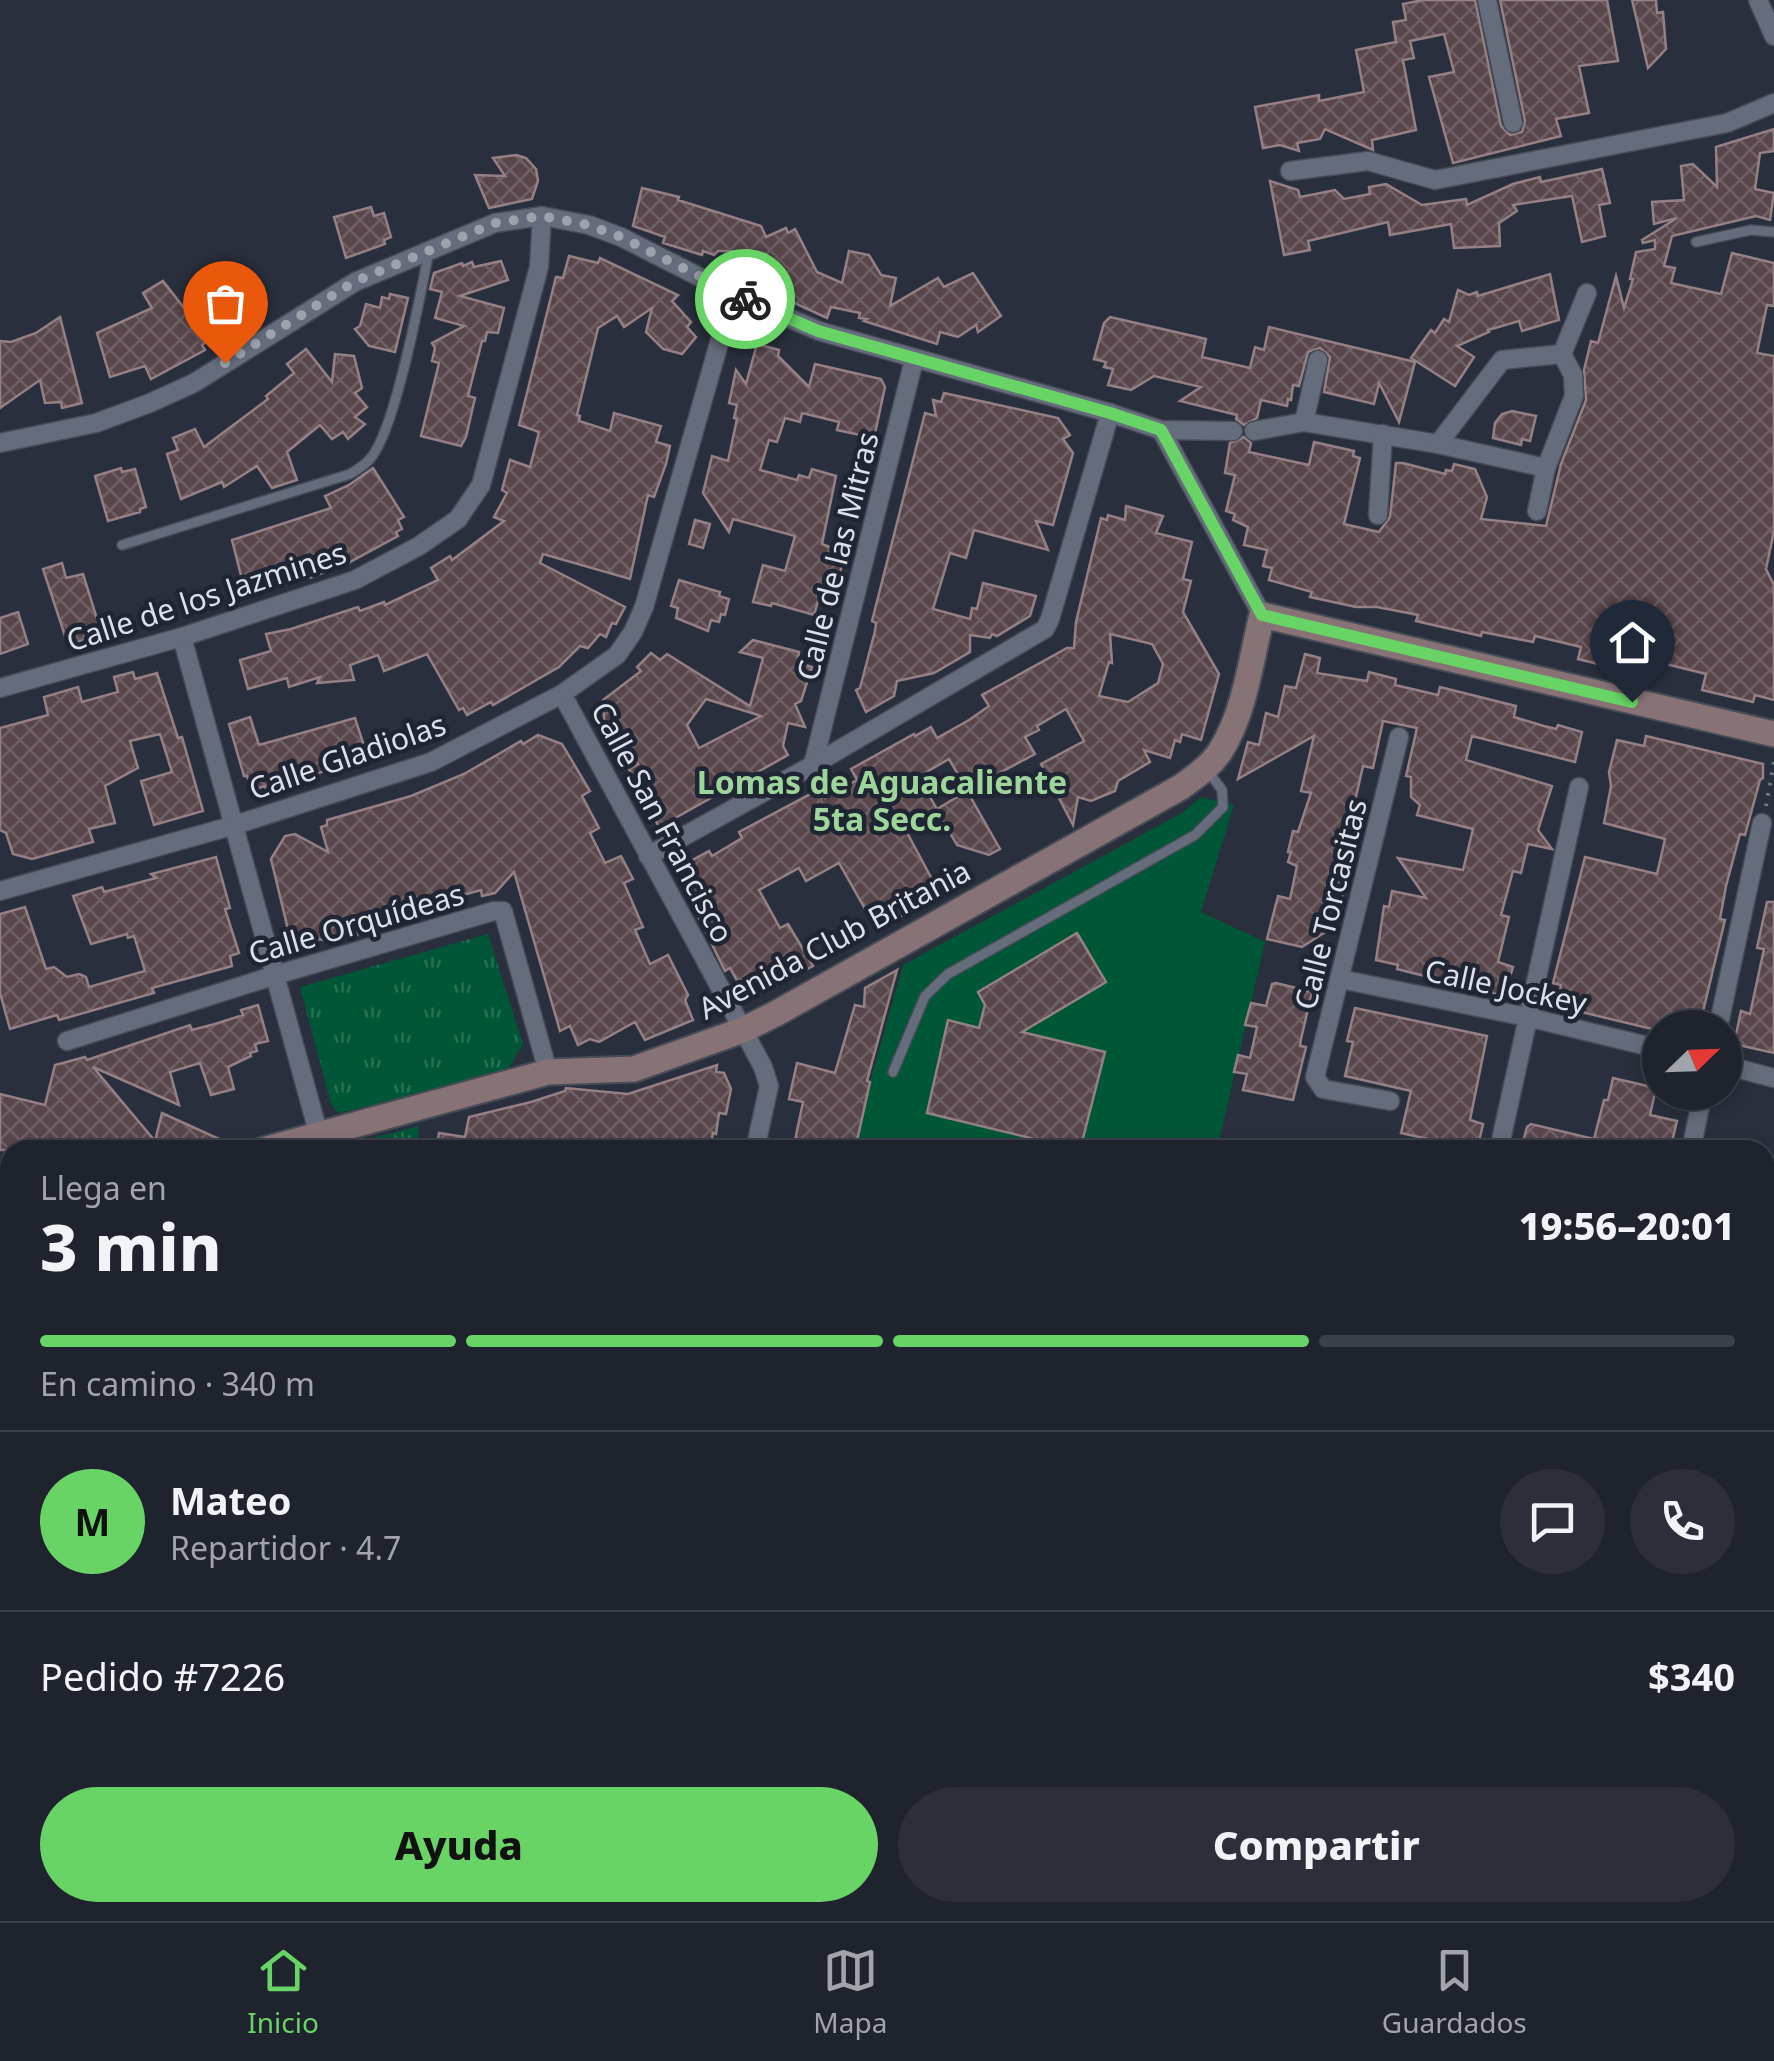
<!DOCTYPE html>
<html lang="es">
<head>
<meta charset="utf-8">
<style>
  :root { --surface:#1f232d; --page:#2c2f39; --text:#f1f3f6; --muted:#a1a4aa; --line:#3c4049; --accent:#67d465 }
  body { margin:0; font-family:"Noto Sans",sans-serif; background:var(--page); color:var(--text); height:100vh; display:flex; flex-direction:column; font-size:38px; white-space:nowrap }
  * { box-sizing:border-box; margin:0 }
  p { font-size:32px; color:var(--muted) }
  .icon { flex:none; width:55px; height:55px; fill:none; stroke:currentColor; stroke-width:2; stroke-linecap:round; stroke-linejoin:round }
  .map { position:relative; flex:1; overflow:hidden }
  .details { position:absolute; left:0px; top:1140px; width:1775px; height:782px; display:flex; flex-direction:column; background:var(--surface); border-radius:30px 30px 0 0; box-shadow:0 5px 15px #0003,0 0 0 2px var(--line) }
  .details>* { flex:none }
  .needle { width:65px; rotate:67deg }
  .tools { position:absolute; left:1642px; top:1010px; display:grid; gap:20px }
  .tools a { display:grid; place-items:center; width:100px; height:100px; border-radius:50%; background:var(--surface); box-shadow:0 5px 15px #0003,0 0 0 2px var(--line); font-size:50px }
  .pin { position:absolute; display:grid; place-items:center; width:85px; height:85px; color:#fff; margin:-102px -42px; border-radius:50% 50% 50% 0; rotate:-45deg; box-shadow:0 0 10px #0007 }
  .pin .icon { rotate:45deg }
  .courier { position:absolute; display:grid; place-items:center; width:100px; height:100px; margin:-50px; border:8px solid #67d465; border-radius:50%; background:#fff; color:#222; box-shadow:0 2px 12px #0007 }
  .head em { font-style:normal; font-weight:800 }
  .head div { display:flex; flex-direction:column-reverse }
  .head { display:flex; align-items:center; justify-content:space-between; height:170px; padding:0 40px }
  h1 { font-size:65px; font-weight:800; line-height:75px }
  .bar { display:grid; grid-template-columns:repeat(4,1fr); gap:15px 10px; align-content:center; height:120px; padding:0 40px }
  .bar i { height:12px; border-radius:8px; background:var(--line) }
  .bar .selected { background:var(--accent) }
  .bar p { grid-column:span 4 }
  .line { display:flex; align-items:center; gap:25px; padding:0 40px; border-top:2px solid var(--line) }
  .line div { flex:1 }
  .round { display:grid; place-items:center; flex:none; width:105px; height:105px; border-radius:52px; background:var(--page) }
  .action { display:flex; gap:20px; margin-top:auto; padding:20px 40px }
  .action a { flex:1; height:115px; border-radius:60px; background:var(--accent); color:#111; font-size:40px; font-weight:800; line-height:115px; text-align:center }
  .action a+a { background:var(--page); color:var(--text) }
  .menu { display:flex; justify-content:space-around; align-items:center; height:140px; border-top:2px solid var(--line); background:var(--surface); font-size:28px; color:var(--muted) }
  .menu a { display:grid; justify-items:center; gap:5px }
  .menu .selected { color:var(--accent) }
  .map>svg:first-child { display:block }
</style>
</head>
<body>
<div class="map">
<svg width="1774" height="1921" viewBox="0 0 1774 1921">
  <defs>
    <pattern id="grass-dots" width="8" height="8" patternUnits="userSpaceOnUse" patternTransform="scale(2.5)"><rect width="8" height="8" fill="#005737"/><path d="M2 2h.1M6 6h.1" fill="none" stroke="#256f54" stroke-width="1.8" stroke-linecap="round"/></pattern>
    <pattern id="park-tufts" width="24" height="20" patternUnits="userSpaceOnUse" patternTransform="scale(2.5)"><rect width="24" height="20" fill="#005737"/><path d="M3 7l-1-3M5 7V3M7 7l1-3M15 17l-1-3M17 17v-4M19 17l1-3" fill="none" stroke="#256f54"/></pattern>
    <pattern id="building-cross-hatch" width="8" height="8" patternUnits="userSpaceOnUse" patternTransform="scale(2.5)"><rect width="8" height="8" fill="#58464b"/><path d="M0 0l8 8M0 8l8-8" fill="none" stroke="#6f6065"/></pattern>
  </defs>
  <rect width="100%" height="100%" fill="#292f3c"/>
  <g fill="url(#grass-dots)">
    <polygon points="0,1529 10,1529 10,1912 381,1913 380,1921 0,1921"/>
    <polygon points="1774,1615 1774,1738 1765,1736 1765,1652"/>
  </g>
  <g fill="url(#park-tufts)">
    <polygon points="488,934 523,1044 505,1074 339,1113 331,1104 300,987"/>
    <polygon points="419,1126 417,1150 352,1150 351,1143"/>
  </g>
  <polygon fill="#005737" points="1201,797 1234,805 1201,912 1265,942 1217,1150 851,1150 903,965 1182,813"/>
  <g fill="url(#building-cross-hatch)" stroke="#948085" stroke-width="2.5" fill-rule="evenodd">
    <polygon points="1423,0 1475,0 1501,126 1510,135 1522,132 1525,121 1500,0 1607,0 1618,61 1579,66 1589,113 1556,119 1561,136 1453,163 1429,77 1454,72 1444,34 1410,41 1414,58 1403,60 1416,130 1372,140 1373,150 1325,129 1320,139 1297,143 1299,151 1280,145 1263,148 1255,107 1319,95 1319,101 1364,92 1356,50 1396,42 1393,22 1406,20 1403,4"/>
    <polygon points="1632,0 1656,0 1657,13 1663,12 1666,49 1648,68"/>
    <polygon points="1774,129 1774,151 1760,153 1755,189 1774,193 1770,220 1756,216 1672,236 1664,266 1675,268 1671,283 1721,294 1732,253 1774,263 1774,306 1767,305 1757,353 1774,356 1774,531 1766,569 1774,585 1774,700 1755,695 1753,702 1702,690 1706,674 1654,661 1651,677 1578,659 1581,647 1535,636 1533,642 1482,632 1481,636 1416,621 1418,615 1377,607 1356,607 1310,597 1312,592 1269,580 1272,568 1263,566 1267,550 1244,545 1248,527 1233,520 1235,514 1226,511 1235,475 1225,473 1230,443 1244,437 1251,443 1249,452 1309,465 1314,442 1354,451 1353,456 1360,458 1344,524 1379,532 1390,517 1396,463 1403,463 1445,474 1446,470 1452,471 1454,464 1475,469 1487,497 1481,519 1546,526 1561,464 1586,400 1584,370 1591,341 1598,343 1616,276 1624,308 1633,279 1630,279 1636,252 1655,249 1655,240 1643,243 1642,240 1677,218 1654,224 1652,202 1684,200 1681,166 1693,164 1717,187 1716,147"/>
    <polygon points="516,155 526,158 536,169 538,181 532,199 489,208 475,175 505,176 493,158"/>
    <polygon points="1602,169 1610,203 1599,205 1605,236 1582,242 1572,196 1513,205 1517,211 1499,223 1500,246 1454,248 1451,224 1390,235 1388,222 1308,241 1310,250 1284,255 1270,181 1298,190 1300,197 1335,190 1344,199 1370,194 1369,187 1386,184 1422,205 1466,199 1467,205 1513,184 1540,177 1541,182"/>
    <polygon points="642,188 679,197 678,200 761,226 766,237 786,228 788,233 795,229 817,272 842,283 849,251 869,255 881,275 896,278 890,306 938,278 944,287 973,273 1001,316 978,332 976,325 958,337 940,332 937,344 864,321 867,319 859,318 860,313 831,307 827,318 753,284 773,265 731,251 718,251 714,255 703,251 702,255 663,243 665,237 633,226"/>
    <polygon points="371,207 374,216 384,213 391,237 384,240 385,244 346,258 334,217"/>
    <polygon points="569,256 598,263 600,258 678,295 672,301 691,322 687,327 696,337 682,354 663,349 646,332 652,308 624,327 617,316 598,328 577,415 580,416 579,421 610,431 614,413 661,426 656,442 670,446 666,464 654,497 648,495 630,579 543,554 540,563 625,607 616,624 612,623 606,637 600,634 588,648 580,646 559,667 493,705 491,702 467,715 463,708 459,710 427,654 384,671 378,655 350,665 354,680 317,683 320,677 289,687 287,678 248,689 240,660 271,651 266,634 291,629 358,607 360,611 384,602 385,605 438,580 431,568 450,556 452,560 504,521 494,517 507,493 502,490 510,460 530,467 539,432 519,425 556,277 563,278"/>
    <polygon points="501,261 508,280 460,296 504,308 498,333 487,332 485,341 482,341 468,396 475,398 466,437 461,446 421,436 439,363 432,361 435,348 432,343 464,326 435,318 442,292 430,289 434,273 462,263 463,266 472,262 474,267"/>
    <polygon points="1550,274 1559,320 1522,331 1519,321 1488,330 1489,332 1457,346 1474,357 1455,386 1411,358 1431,330 1435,333 1444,319 1449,322 1458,290 1469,295 1477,292 1478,296"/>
    <polygon points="163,281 209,340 202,345 205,350 151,379 145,366 110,377 97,333 152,308 143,293"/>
    <polygon points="390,294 408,298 395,352 369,346 355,329 360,326 366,304 380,308 382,297 389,299"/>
    <polygon points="60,317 82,403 62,408 61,402 45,403 40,380 0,408 0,341 11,342 36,333"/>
    <polygon points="1110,317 1206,339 1202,357 1250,368 1255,347 1264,350 1269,327 1415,362 1399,422 1379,383 1374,404 1324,392 1330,357 1320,348 1308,352 1299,386 1293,385 1291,400 1288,399 1287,406 1261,400 1257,418 1244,425 1236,419 1237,415 1180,401 1201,387 1154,376 1131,390 1108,385 1113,369 1104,367 1106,362 1094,359 1104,323"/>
    <polygon points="757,344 779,350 778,356 809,387 815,364 881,379 885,387 874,438 837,430 839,422 802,413 800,422 785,418 777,442 769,440 760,470 797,480 799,475 809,478 812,469 836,476 822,544 845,553 837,585 829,583 824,603 818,601 814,615 772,603 771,606 753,602 763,565 785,571 795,536 733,519 729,532 703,493 712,456 728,461 737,419 734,418 737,405 729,403 736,370 746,384"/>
    <polygon points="306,349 332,382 335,354 354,356 362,388 355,393 367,407 355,417 365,424 348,439 343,432 332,439 320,425 287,452 297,480 272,488 257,466 224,487 222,482 181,499 167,454 178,450 173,438 195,429 204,447 268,399 266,396 294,373 287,364"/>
    <polygon points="944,393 1058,418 1070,435 1063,439 1073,453 1053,525 1036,521 1048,550 974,530 966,558 950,553 933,609 970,619 972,608 977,609 983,583 1036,596 1030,616 997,636 992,634 990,638 970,635 970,652 934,673 897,681 894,696 866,712 856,690 860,688 875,631 876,623 872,621 925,413 936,416 933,400 941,402"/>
    <polygon points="1512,411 1536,416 1530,441 1522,439 1521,445 1493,438 1495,423 1502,414"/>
    <polygon points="121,468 122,472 135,469 146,507 140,509 140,512 108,521 95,476"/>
    <polygon points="373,468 404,517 398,520 402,529 396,532 398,536 348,563 312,577 246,595 232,540 331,508 325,496 349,485"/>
    <path d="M1126 506 1163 516 1156 533 1192 542 1183 579 1191 581 1183 612 1219 674 1201 740 1182 734 1180 742 1175 740 1170 758 1144 750 1150 762 1118 781 1115 791 1091 801 1078 797 1073 825 1041 764 1084 741 1066 709 1037 726 1039 730 1025 737 1035 754 967 790 949 759 918 777 937 809 967 791 1000 849 989 855 957 845 936 809 904 827 940 894 888 924 884 917 873 923 839 863 806 881 799 868 759 890 780 928 788 924 813 966 747 999 730 968 725 971 681 881 696 874 689 862 709 851 712 856 742 838 739 832 820 789 825 798 857 780 851 769 914 734 915 736 931 727 937 738 969 720 989 706 982 695 1067 648H1074L1076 622 1101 518 1107 520 1108 515 1125 520ZM1110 634 1152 644 1163 664 1158 683 1128 702 1099 696 1109 662 1112 663Z"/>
    <polygon points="695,520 710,524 703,548 689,544"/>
    <polygon points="62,563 66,578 83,574 102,635 68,645 43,569"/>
    <polygon points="679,580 720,592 719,596 729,599 725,615 721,614 719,622 711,620 708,631 676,618 678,608 671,606"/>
    <polygon points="18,612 28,644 0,654 0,618"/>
    <path d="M753 640 799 652 797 662 812 667 801 701 795 704 805 727 788 723 783 746 788 755 659 827 629 769 638 764 604 720 603 700 641 671 637 667 651 653 660 660 667 654 750 706 763 658 740 652ZM706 699 755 714 761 716 699 748 687 725Z"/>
    <polygon points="1305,654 1320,658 1317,673 1367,681 1369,672 1396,679 1395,685 1438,695 1440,687 1516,706 1514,717 1544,726 1556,729 1558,725 1582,732 1575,762 1472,736 1466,760 1552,786 1538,830 1552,849 1528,844 1521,873 1513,871 1501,915 1509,917 1498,962 1513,967 1504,996 1397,969 1398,965 1376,960 1384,906 1389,907 1392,891 1426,898 1398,858 1463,870 1473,829 1417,815 1420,805 1411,797 1411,777 1406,776 1417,728 1383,721 1373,768 1363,766 1355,801 1351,800 1339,856 1351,860 1341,901 1334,898 1327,925 1330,929 1302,947 1267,939 1278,896 1290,899 1297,866 1288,862 1291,852 1288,852 1293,831 1298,832 1311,793 1301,791 1314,736 1238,779 1248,742 1259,745 1266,713 1278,717 1285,686 1296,688"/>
    <polygon points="133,672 135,679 157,673 178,738 182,737 203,811 154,825 141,781 172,772 160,734 130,741 138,768 105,786 115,823 89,829 93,842 32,859 13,854 6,833 0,830 0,728 48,715 44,697 78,687 82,702 118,692 114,677"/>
    <polygon points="250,717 259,745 355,718 368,758 305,777 280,781 281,785 266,789 265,786 252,790 247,776 244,776 229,724"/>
    <polygon points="538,735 562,744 590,791 582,796 599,828 590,833 605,863 621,856 633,879 624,883 643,927 635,930 650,964 668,955 688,995 685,1000 693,1020 645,1040 635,1022 599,1042 590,1039 578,1045 570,1026 560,1031 514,872 495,893 482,896 481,890 393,914 391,908 364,925 365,928 356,931 357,935 331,942 319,939 314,947 301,950 292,946 271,859 285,836 295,834 328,852 321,827 327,825 327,820 411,796 464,774 521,741 523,744"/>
    <polygon points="1646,736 1763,764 1763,778 1760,780 1745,835 1740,834 1726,886 1720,919 1725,920 1699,1028 1660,1028 1660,1031 1569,1009 1570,1003 1558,1001 1561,985 1553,983 1585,857 1657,874 1665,839 1604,823 1611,786 1609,772 1617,740 1644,746"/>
    <polygon points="216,857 230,908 225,909 239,953 230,956 232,966 152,988 154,993 59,1020 57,1015 10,1029 0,993 0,914 25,907 46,969 54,967 67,977 79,974 86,977 89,987 145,971 134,936 128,938 127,934 91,944 73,896 102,887 104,892 156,878 151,874"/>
    <polygon points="1767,902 1774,902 1774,1053 1734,1044 1741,1011 1750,1014 1764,949 1757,948"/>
    <polygon points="1077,933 1106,982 1022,1032 1105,1052 1080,1150 927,1113 948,1020 979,1028 985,1005 978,992"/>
    <polygon points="897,970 867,1081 870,1082 855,1150 793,1150 803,1102 789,1099 797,1063 835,1073 855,1005 864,1007 865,988"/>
    <polygon points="1276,983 1312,992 1301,1039 1300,1046 1306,1047 1293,1100 1243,1090 1247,1074 1234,1072 1238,1055 1250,1058 1257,1027 1245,1025 1251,1003 1266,1006 1272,984"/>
    <polygon points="258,1005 268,1041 255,1044 257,1051 250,1053 251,1056 228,1067 234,1089 211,1095 200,1063 170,1072 179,1105 93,1067 155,1141 162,1113 217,1138 173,1150 0,1150 0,1094 45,1105 55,1065 85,1057 87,1060 190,1025 192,1030 215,1024 243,1015 241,1010"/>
    <polygon points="1355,1008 1487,1036 1470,1120 1483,1124 1477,1150 1401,1133 1411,1091 1345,1076 1353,1042 1347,1041"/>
    <polygon points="717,1065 716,1072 724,1073 731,1089 726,1114 719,1113 716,1134 713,1133 710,1149 706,1150 436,1150 439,1133 465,1137 469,1117 531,1102 565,1091 566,1088 628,1094"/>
    <polygon points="1613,1078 1656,1088 1650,1115 1677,1121 1670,1150 1521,1150 1527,1127 1531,1124 1594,1139 1604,1100 1608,1100"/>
  </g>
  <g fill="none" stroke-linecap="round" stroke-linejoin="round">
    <g stroke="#464b56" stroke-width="12">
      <g id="lane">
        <polyline points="1696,242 1751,230 1774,232"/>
        <path d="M122 545 350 474C356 470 364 466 369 460 395 434 421 292 429 251"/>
        <polyline points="893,1072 925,996 948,974 1195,835 1223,807 1222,790 1208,771"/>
      </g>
    </g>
    <g stroke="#464b56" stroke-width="21">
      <g id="street">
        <polyline points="1487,0 1513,123"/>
        <polyline points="1758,0 1774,36"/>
        <polyline points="1290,171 1368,161 1435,180 1727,123 1774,103"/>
        <polyline points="1304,422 1318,360"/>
        <polyline points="1161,430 1262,615"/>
        <polyline points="1254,431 1304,422 1438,444 1546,468"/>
        <polyline points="0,443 96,423 150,403 194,383 355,282 495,223 542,216 589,225 621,237 733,294 819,331 1110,413 1161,430 1233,431"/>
        <polyline points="1438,444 1502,360 1562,354"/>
        <polyline points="1537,511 1546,468 1574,396 1573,375 1562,354 1587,293"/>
        <polyline points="1378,515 1383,434"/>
        <polyline points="182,637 323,1150"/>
        <polyline points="0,688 182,637 355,580 419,546 458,519 481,485 539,267 542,216"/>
        <polyline points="562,694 763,1067 769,1086 755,1150"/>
        <polyline points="813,765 914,360"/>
        <polyline points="648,856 813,765 1045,629 1050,619 1110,413"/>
        <polyline points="0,891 235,825 431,762 562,694 617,655 633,632 644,607 733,294"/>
        <polyline points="1340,979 1527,1017 1660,1049"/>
        <polyline points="1718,1028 1762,823"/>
        <polyline points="67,1041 276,975 494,911 503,911 548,1072"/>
        <polyline points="1725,1065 1774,1078"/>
        <polyline points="1390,1101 1323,1089 1315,1077 1399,737"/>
        <polyline points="1501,1140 1579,787"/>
        <polyline points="1691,1150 1703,1092"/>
        <polyline points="1765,1374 1774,1376"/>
        <polyline points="0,1441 10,1443"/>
        <polyline points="473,1921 474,1912"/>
        <polyline points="636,1921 637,1912"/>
        <polyline points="796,1921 796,1912"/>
        <polyline points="953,1921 954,1912"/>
        <polyline points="1115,1921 1116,1912"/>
        <polyline points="1308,1921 1310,1912"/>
        <polyline points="1494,1921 1496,1912"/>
      </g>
    </g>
    <g stroke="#464b56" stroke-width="29">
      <g id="secondary">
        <path d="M263 1150 548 1072 634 1069 743 1030 777 1013 1181 787C1196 776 1211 766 1221 750 1245 712 1251 659 1262 615L1774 734"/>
        <polyline points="0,1190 10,1193"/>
        <polyline points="0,1213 10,1215"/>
        <polyline points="1765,1586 1774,1548"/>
        <polyline points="1687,1921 1689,1912"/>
      </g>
    </g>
    <g stroke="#747985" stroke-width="4" stroke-dasharray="2.5 8" stroke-linecap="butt">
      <polyline points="1766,806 1774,761"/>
      <polyline points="0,1665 10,1663"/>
      <polyline points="0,1777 10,1740"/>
      <polyline points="0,1788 10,1779"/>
      <polyline points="70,1912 75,1921"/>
      <polyline points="15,1921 30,1912"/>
    </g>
    <use href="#lane" stroke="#656c7c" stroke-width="9"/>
    <use href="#street" stroke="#656c7c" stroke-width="18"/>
    <use href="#secondary" stroke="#877375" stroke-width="25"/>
  </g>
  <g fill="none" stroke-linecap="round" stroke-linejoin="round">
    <polyline stroke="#9da2ac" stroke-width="10" stroke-dasharray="0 18" points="225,363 354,282 495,223 542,216 588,225 621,237 745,299"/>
    <polyline stroke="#67d465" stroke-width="12" points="745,299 818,331 1110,413 1161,430 1262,615 1632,702"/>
  </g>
  <g text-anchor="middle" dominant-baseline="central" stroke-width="9" stroke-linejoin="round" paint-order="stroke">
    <g font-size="30" fill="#dce0e9" stroke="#1f2532">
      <text transform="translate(837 556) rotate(-76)">Calle de las Mitras</text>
      <text transform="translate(206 596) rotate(-18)">Calle de los Jazmines</text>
      <text transform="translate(347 756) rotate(-19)">Calle Gladiolas</text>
      <text transform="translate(663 822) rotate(62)">Calle San Francisco</text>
      <text transform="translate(1330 904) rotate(-76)">Calle Torcasitas</text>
      <text transform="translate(356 923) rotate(-16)">Calle Orquídeas</text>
      <text transform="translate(834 939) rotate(-28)">Avenida Club Britania</text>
      <text transform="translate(1506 986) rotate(12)">Calle Jockey</text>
    </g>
    <g font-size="32" font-weight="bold" fill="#9dd59a" stroke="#1f2532">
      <text x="882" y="781">Lomas de Aguacaliente<tspan x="882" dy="37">5ta Secc.</tspan></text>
    </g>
  </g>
</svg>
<div class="tools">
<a><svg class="needle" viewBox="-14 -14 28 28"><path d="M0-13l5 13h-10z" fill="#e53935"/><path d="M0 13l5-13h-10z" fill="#a1a4aa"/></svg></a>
</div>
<div class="pin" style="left:225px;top:363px;background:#ea580c"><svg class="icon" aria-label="bag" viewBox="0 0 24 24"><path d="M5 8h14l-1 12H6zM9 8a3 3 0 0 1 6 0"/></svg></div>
<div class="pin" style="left:1632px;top:702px;background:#1f2937"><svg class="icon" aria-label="home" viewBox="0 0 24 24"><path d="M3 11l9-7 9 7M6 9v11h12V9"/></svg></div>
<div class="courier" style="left:745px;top:299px"><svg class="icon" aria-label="bike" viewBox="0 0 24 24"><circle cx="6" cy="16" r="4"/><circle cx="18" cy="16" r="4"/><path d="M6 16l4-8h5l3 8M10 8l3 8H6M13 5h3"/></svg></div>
<section class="details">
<div class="head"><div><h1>3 min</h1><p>Llega en</p></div><em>19:56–20:01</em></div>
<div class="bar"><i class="selected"></i><i class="selected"></i><i class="selected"></i><i></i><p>En camino · 340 m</p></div>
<div class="line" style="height:180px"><b class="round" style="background:var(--accent);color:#111">M</b><div><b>Mateo</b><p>Repartidor · 4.7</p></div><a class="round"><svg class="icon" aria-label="chat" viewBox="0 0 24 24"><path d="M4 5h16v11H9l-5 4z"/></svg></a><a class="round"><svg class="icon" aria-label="phone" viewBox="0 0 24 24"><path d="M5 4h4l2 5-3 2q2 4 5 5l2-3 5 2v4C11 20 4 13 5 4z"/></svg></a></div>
<div class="line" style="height:130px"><div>Pedido #7226</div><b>$340</b></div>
<div class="action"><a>Ayuda</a><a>Compartir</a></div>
</section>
</div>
<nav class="menu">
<a class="selected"><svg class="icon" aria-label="home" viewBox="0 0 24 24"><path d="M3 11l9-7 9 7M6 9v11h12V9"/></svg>Inicio</a>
<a><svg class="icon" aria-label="map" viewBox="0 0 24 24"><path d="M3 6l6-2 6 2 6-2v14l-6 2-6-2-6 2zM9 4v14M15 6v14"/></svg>Mapa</a>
<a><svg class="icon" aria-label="saved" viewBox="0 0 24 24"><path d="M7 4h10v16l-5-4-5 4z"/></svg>Guardados</a>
</nav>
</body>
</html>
